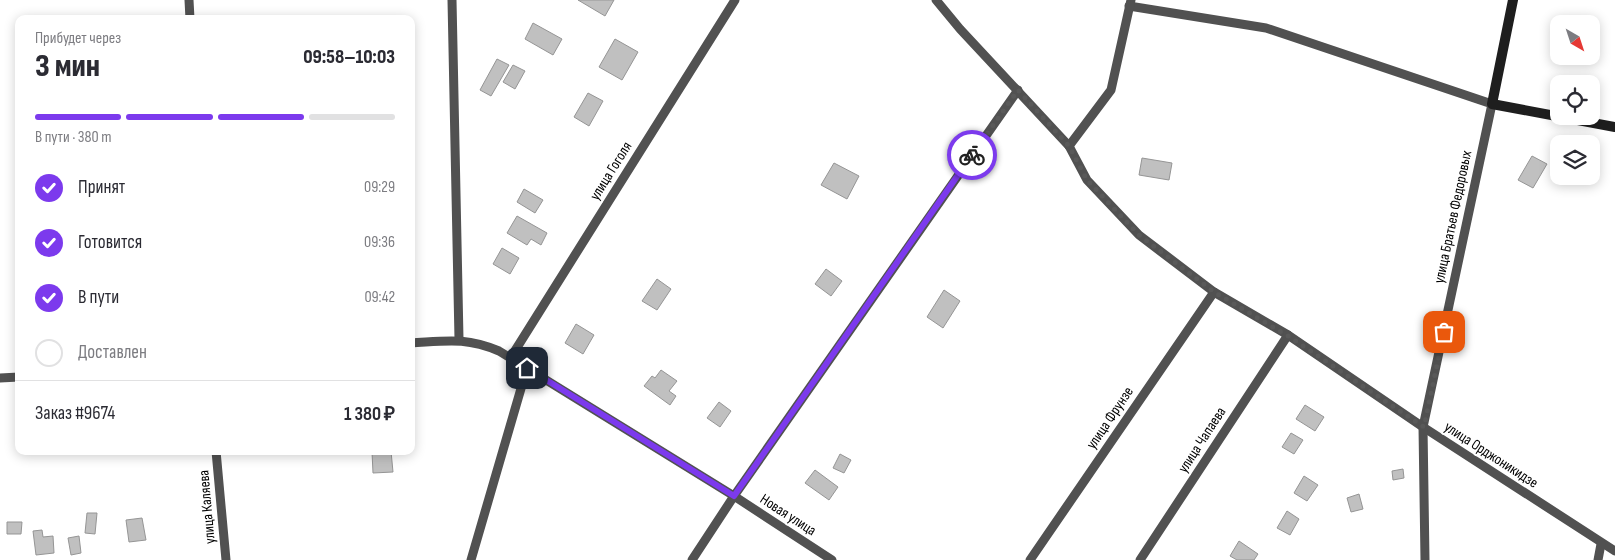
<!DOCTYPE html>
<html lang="ru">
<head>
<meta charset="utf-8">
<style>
  :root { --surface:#fff; --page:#f2f2f3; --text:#2b2b33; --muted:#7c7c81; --line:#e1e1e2; --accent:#7c3aed }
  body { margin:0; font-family:"Sofia Sans Condensed",sans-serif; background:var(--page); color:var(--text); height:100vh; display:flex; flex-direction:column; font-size:19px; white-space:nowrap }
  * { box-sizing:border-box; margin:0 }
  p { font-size:16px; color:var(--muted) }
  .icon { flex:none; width:28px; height:28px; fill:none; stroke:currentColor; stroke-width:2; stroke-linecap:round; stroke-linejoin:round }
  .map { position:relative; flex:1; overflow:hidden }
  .panel { position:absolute; left:15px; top:15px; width:400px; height:440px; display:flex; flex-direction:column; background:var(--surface); border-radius:10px; box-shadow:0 2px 12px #0003 }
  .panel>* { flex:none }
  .needle { width:32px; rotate:141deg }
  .controls { position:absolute; left:1550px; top:15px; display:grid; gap:10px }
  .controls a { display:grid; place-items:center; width:50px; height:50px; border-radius:10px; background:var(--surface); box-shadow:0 2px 12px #0003; font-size:25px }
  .pin { position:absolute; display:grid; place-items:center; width:42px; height:42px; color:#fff; margin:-21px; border-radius:10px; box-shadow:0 2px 8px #0006 }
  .courier { position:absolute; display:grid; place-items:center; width:50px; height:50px; margin:-25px; border:4px solid #7c3aed; border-radius:50%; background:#fff; color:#222; box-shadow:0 1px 6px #0007 }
  .overview em { font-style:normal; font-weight:800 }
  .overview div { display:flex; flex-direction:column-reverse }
  .overview { display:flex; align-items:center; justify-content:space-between; height:85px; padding:0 20px }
  h1 { font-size:32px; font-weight:800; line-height:38px }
  .bar { display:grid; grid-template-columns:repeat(4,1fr); gap:8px 5px; align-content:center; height:60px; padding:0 20px }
  .bar i { height:6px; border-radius:4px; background:var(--line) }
  .bar .on { background:var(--accent) }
  .bar p { grid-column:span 4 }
  .line { display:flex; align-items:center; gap:12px; padding:0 20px; border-top:1px solid var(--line) }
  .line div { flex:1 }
  ol { padding:0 20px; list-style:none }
  li { display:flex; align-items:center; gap:15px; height:55px }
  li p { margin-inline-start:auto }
  li .icon { padding:5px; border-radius:50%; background:var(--accent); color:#fff; stroke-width:4 }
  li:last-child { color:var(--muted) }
  li i { width:28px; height:28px; border:2px solid var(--line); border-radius:50% }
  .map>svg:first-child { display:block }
</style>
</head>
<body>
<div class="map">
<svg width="1615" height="560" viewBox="0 0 1615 560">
  <rect width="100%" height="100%" fill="#fff"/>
  <g fill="#c0c0c0" stroke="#959595">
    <polygon points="578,0 614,0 605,16"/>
    <polygon points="533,23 562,39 553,55 525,39"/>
    <polygon points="615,39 638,52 622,80 599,67"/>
    <polygon points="497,59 509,65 491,96 480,90"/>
    <polygon points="513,65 525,71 515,89 503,82"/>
    <polygon points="588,93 603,101 589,126 574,117"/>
    <polygon points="1532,156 1547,164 1533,188 1518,180"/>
    <polygon points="1142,158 1172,163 1169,180 1139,175"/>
    <polygon points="834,163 859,176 847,199 821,185"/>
    <polygon points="524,189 543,200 535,213 517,202"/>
    <polygon points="517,216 547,233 541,245 531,239 527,245 507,233"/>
    <polygon points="502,248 519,258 510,274 493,264"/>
    <polygon points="826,269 842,281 831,296 815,284"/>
    <polygon points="657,279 671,289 657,310 642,301"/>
    <polygon points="944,290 960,301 943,328 927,317"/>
    <polygon points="576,324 594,335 583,354 565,343"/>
    <polygon points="661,370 677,381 669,391 676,396 670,405 644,386 652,376 655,378"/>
    <polygon points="719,402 731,411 720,427 707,418"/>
    <polygon points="1305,405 1324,417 1315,431 1296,419"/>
    <polygon points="1291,433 1303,440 1294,454 1282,447"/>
    <polygon points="391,451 393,472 373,473 372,452"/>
    <polygon points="840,454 851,460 844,473 833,468"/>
    <polygon points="1403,469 1404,478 1393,480 1392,471"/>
    <polygon points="815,470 838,487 829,500 805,483"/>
    <polygon points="1304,476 1318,485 1307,501 1294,493"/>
    <polygon points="1359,494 1363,509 1351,512 1347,498"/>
    <polygon points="1287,511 1299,519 1290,535 1277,528"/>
    <polygon points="87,513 97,513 95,534 85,533"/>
    <polygon points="142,518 146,540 129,542 126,520"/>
    <polygon points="7,522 22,522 21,534 7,534"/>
    <polygon points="42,530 43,537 53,536 54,553 36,555 33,531"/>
    <polygon points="79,536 81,553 71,555 68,538"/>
    <polygon points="1239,541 1258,554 1254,560 1237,560 1230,556"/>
  </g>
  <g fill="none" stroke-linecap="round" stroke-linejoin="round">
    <g stroke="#515151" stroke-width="9">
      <polyline points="189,0 190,19"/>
      <polyline points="452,0 459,339"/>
      <polyline points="936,0 960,29 1069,146 1087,180 1139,235 1214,292 1288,335 1423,427 1615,551"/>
      <polyline points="1129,6 1266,28 1492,104 1423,427 1425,560"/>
      <polyline points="1069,146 1111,90 1131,0"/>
      <path d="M411 343C447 341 465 337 499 351L734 496 832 560"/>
      <polyline points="511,357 735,0"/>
      <polyline points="0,378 19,377"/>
      <polyline points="216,451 226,560"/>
      <polyline points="471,560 527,368"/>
      <polyline points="692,560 734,496 1018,90"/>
      <polyline points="1030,560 1214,292"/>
      <polyline points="1140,560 1288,335"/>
      <polyline points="1598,560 1601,544"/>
    </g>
    <polyline stroke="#1e1e1e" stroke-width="10" points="1513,0 1492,104 1615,127"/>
  </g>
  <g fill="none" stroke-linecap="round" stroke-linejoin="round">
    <polyline stroke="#595959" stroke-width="5" stroke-dasharray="0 9" points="972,155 1018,90 1069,146 1087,180 1139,235 1214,292 1288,336 1424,427 1444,332"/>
    <polyline stroke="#7c3aed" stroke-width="6" points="527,368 734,496 972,155"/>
  </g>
  <g text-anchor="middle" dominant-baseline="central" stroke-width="4" stroke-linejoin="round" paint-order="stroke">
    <g font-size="15" fill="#000" stroke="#fff">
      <text transform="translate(611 171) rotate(-58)">улица Гоголя</text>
      <text transform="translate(1453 217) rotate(-78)">улица Братьев Федоровых</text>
      <text transform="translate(1110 418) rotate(-56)">улица Фрунзе</text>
      <text transform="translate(1202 440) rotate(-57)">улица Чапаева</text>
      <text transform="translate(1491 455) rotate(33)">улица Орджоникидзе</text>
      <text transform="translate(207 507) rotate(-95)">улица Каляева</text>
      <text transform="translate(788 515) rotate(33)">Новая улица</text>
    </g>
  </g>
</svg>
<div class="controls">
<a><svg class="needle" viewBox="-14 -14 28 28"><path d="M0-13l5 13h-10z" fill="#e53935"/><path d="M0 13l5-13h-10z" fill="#7c7c81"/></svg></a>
<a><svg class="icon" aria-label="locate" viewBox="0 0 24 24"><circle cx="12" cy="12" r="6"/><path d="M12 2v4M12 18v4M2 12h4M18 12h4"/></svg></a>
<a><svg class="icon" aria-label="layers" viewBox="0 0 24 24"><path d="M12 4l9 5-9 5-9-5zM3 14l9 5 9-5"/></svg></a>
</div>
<div class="pin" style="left:1444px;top:332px;background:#ea580c"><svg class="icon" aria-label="bag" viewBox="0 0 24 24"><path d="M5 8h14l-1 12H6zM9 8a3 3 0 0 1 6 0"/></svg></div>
<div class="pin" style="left:527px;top:368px;background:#1f2937"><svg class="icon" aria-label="home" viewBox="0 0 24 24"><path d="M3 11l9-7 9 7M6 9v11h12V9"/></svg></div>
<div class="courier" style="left:972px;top:155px"><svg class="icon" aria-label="bike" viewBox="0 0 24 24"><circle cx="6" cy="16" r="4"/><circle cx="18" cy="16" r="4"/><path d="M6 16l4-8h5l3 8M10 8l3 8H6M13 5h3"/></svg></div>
<section class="panel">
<div class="overview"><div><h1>3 мин</h1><p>Прибудет через</p></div><em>09:58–10:03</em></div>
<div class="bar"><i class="on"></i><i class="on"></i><i class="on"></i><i></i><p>В пути · 380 m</p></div>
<ol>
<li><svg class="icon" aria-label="check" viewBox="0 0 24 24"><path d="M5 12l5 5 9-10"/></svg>Принят<p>09:29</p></li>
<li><svg class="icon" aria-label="check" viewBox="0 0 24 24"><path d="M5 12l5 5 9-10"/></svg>Готовится<p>09:36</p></li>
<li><svg class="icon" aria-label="check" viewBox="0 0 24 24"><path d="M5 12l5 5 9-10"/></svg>В пути<p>09:42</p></li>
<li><i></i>Доставлен</li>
</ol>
<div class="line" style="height:65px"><div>Заказ #9674</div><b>1 380 ₽</b></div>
</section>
</div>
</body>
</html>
